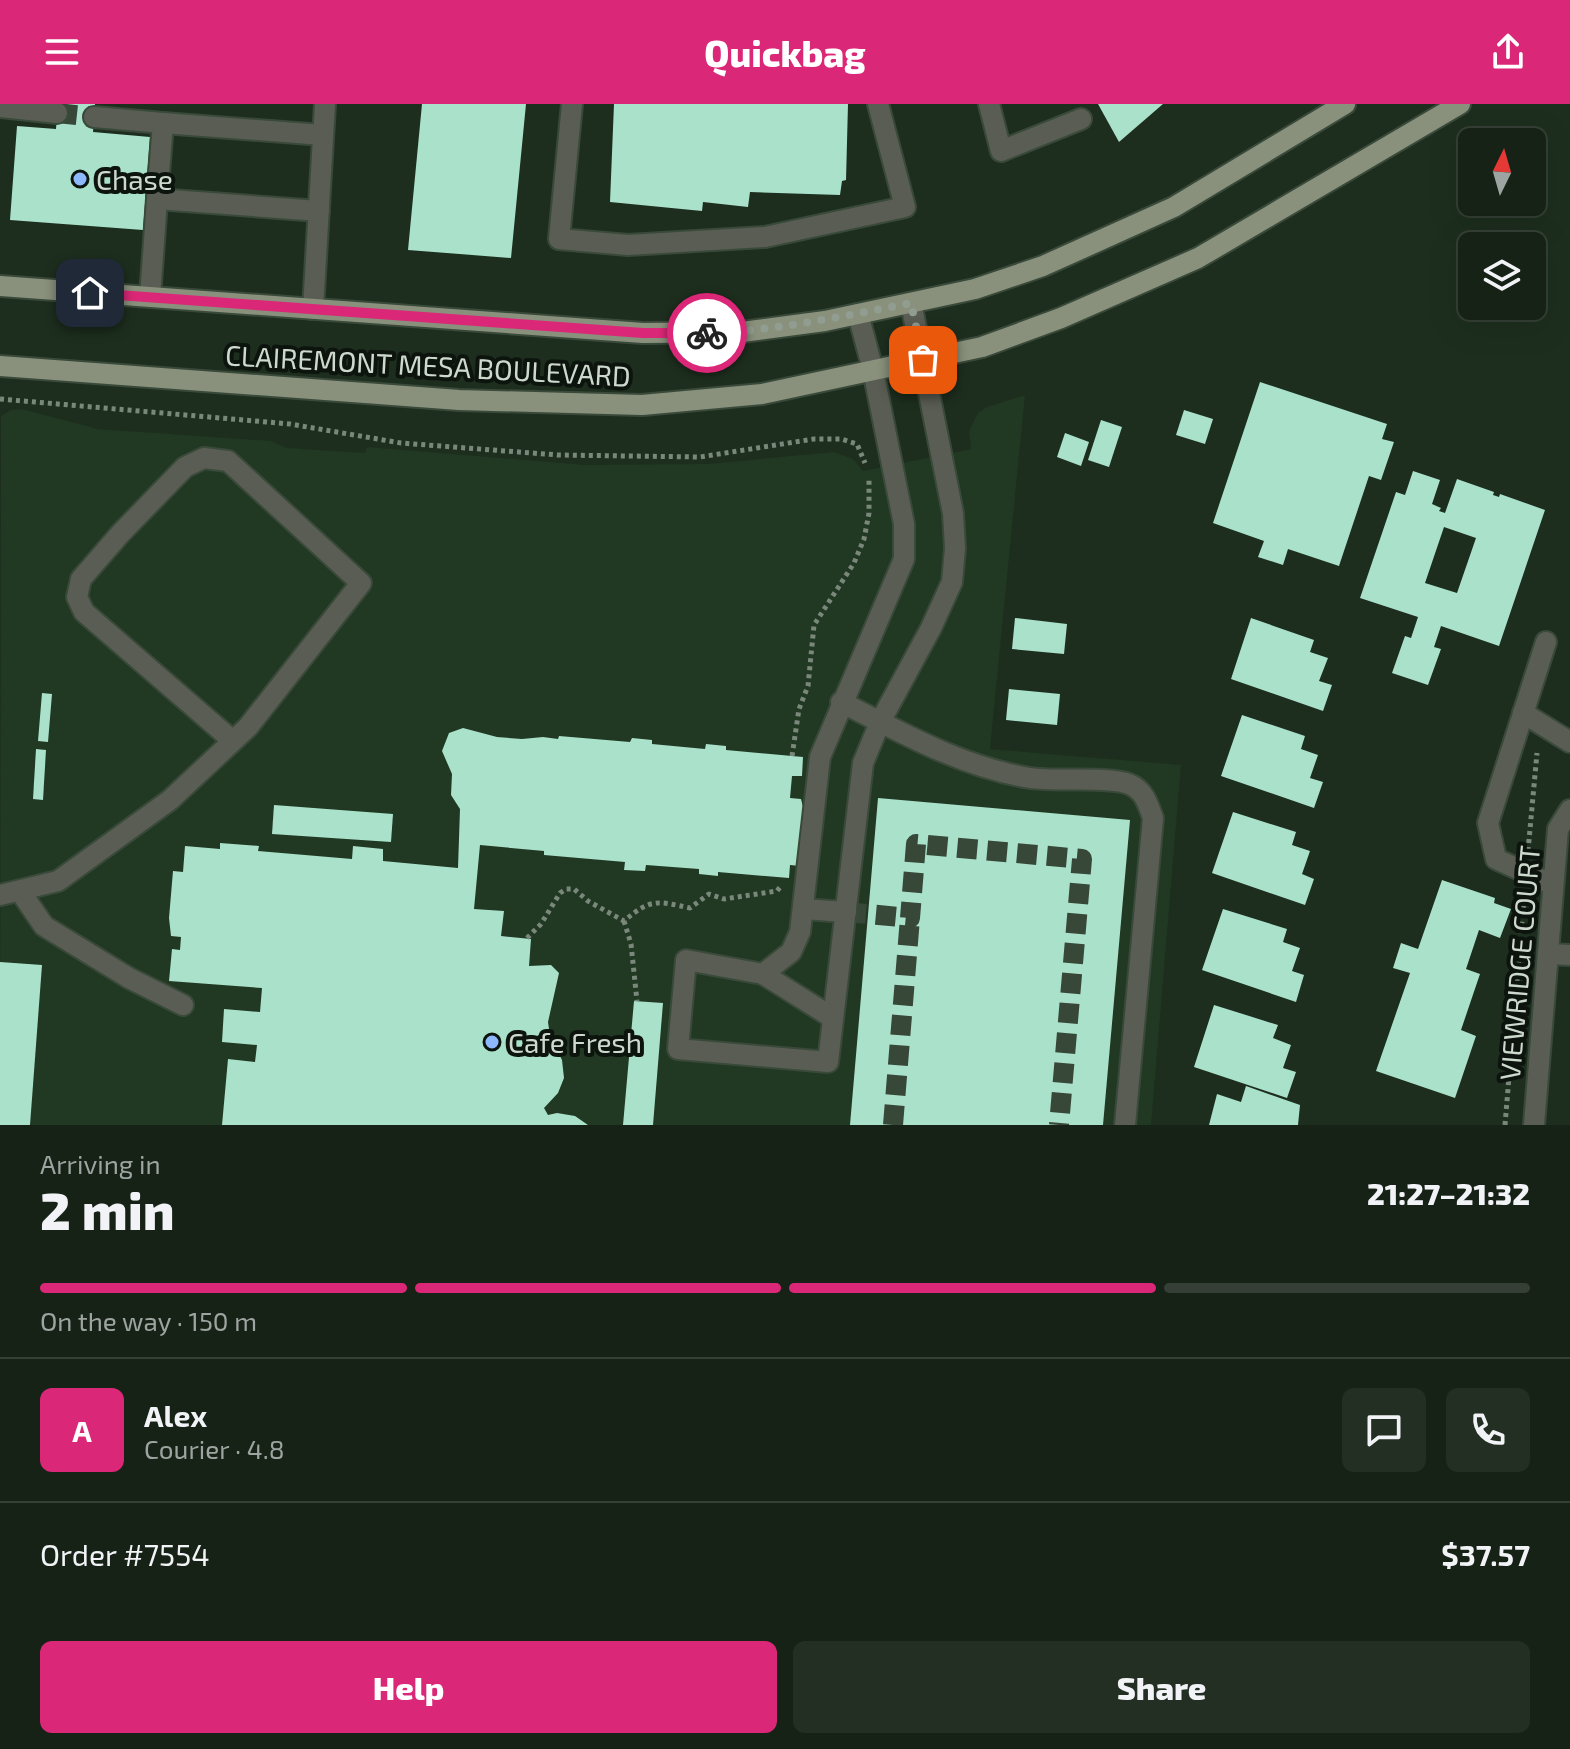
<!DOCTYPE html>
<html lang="en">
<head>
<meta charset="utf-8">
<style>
  :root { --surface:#162216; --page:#232f23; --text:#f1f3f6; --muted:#9ea4a1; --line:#353f35; --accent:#db2777 }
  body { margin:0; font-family:"Exo 2",sans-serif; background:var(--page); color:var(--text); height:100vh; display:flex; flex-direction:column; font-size:30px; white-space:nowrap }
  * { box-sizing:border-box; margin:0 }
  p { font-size:26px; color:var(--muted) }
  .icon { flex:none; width:44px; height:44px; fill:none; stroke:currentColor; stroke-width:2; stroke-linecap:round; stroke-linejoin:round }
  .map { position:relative; height:1021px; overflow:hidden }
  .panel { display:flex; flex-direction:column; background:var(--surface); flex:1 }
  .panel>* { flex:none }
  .needle { width:52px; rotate:5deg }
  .buttons { position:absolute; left:1458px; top:24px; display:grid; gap:16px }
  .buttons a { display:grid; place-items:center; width:88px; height:88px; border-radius:12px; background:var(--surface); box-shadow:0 8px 32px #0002,0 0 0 2px var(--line); font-size:40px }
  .pin { position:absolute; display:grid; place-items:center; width:68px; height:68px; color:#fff; margin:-34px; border-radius:16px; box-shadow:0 4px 12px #0006 }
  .courier { position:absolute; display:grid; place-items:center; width:80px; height:80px; margin:-40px; border:6px solid #db2777; border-radius:50%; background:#fff; color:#222; box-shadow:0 2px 10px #0007 }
  .summary em { font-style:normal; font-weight:800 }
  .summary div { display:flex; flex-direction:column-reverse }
  .summary { display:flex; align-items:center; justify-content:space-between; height:136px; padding:0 40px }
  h1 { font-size:52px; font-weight:800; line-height:60px }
  .bar { display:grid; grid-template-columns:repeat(4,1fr); gap:12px 8px; align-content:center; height:96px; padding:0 40px }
  .bar i { height:10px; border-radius:6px; background:var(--line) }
  .bar .current { background:var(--accent) }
  .bar p { grid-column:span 4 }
  .line { display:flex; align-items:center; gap:20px; padding:0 40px; border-top:2px solid var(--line) }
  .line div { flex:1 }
  .round { display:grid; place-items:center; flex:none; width:84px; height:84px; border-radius:12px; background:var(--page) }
  .button { display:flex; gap:16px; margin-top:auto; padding:16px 40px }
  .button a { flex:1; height:92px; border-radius:12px; background:var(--accent); color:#fff; font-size:32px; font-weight:800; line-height:92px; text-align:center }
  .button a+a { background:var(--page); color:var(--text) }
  header { display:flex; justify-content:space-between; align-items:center; height:104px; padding:0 40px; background:var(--accent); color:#fff; font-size:36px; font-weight:800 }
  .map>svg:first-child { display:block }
</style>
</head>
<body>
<header><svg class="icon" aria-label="menu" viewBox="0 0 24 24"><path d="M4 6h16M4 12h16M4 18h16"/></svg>Quickbag<svg class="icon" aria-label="share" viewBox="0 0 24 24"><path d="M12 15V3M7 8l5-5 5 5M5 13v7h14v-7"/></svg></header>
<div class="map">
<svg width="1570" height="1021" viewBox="0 0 1570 1021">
  <rect width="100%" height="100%" fill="#1d2e1e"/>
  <polygon fill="#213822" points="1025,291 990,645 1181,661 1151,1021 0,1021 1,312 11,306 22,305 98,325 271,337 287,344 365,349 367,343 586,361 708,360 834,348 853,355 863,367 971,345 969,327 978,309 987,303"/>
  <g fill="#aae1cb" fill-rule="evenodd">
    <polygon points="58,0 95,0 93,28 150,33 143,126 10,116 17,22 56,25"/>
    <polygon points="422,0 526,0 511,154 408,146"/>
    <polygon points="614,0 848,0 846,76 842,77 840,91 750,88 748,103 703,98 702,107 610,98"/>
    <polygon points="1098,0 1163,0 1119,38"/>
    <polygon points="1260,278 1387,320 1382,335 1394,338 1381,376 1369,372 1339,462 1288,445 1283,461 1258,453 1264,437 1213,419"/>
    <polygon points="1184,306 1213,315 1205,340 1176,331"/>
    <polygon points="1101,316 1122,323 1109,363 1088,356"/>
    <polygon points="1065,329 1089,338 1081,362 1057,353"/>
    <path d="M1413 367 1440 376 1432 400 1441 404 1439 407 1445 409 1457 375 1494 388 1493 391 1499 393 1500 390 1545 406 1499 542 1441 522 1434 543 1441 545 1428 581 1392 569 1405 532 1411 534 1418 513 1360 494 1396 388 1405 391ZM1444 423 1476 434 1457 489 1425 479Z"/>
    <polygon points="1015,514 1067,520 1064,550 1012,545"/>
    <polygon points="1251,514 1314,536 1310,548 1328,554 1319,577 1332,581 1323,607 1231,575"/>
    <polygon points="1009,585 1060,590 1057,621 1006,616"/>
    <polygon points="42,589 52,590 48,638 38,637"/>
    <polygon points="1242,611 1305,632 1301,645 1318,651 1310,674 1323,678 1314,704 1221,672"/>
    <polygon points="463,624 497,633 522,635 543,633 558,635 559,632 630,638 632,634 652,636 652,640 705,645 706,640 726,642 726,646 803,653 802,672 792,672 790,694 801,695 805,711 800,762 790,761 789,774 718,768 718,772 699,770 699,765 646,761 645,767 624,766 625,758 544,751 544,747 480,741 474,805 504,807 501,832 531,835 529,862 551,861 559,869 548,918 550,932 562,956 564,974 558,989 544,1004 548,1011 557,1009 575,1012 588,1021 222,1021 228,955 255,958 257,941 222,938 224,905 260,908 262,884 169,877 172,845 180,846 181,833 171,832 169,814 173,767 183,768 185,742 220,745 220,739 259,742 258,747 352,755 353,742 383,745 383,757 458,764 460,705 451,691 452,670 442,647 449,629"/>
    <polygon points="36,645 46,646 43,696 33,695"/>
    <polygon points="878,694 1130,716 1103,1021 850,1021"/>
    <polygon points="274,701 393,710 391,738 272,730"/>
    <polygon points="1233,708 1296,728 1292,741 1310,747 1302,770 1314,775 1305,801 1212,769"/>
    <polygon points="1442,776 1495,794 1494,799 1511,805 1500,834 1479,826 1466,865 1480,870 1461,926 1476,932 1455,994 1376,967 1410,869 1393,864 1401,839 1418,845"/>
    <polygon points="1223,805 1287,825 1283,838 1300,844 1292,867 1304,871 1296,898 1202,866"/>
    <polygon points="0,858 42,861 30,1021 0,1021"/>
    <polygon points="634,897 663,899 653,1021 623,1021"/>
    <polygon points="1214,901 1278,921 1273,934 1291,941 1283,964 1296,968 1287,994 1194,963"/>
    <polygon points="1246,982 1300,1001 1298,1021 1209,1021 1217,990 1241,998"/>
  </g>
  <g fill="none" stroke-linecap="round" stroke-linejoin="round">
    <g stroke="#384838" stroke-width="20" stroke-dasharray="20 10" stroke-linecap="butt">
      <polyline points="57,9 94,13"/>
      <polyline points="846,808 910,814 916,740 1082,755 1059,1021"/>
      <polyline points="893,1021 910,814"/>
    </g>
    <g stroke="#39493a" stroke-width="24">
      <g id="minor">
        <polyline points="572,0 559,135 628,141 765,133 905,103 878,0"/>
        <polyline points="989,0 1001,47 1081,15"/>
        <polyline points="0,3 57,9"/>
        <polyline points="94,13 163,19"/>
        <polyline points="319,107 157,95 163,19 323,31"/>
        <polyline points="150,193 157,95"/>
        <polyline points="313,205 325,0"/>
        <polyline points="858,210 873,266 904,420 904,455 820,653 800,828 791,848 763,870 686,856 678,945 828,958 863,659 880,618 931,524 952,478 955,444 953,409 911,199"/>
        <polyline points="1546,538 1488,719 1496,755 1553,781"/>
        <path d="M841 598C902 629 962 663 1030 674 1056 678 1109 672 1129 680 1144 686 1148 700 1153 714L1125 1021"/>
        <polyline points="1523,609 1570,638"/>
        <polyline points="20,787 44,822 129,874 183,901"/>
        <polyline points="0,791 58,777 170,696 248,623 361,479 228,357 204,354 185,363 120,430 81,475 77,493 84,508 233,637"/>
        <polyline points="803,805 846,808"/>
        <polyline points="1548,850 1570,851"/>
        <polyline points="763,870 833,914"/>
        <polyline points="1534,1021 1558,725 1570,706"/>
      </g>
    </g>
    <g stroke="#39493a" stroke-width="24">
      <g id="major">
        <polyline points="0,182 643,229 742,228 825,217 975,185 1043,162 1174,103 1345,0"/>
        <polyline points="0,262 459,296 642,301 762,290 982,243 1061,214 1198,154 1460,0"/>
      </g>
    </g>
    <g stroke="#7a887b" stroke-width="5" stroke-dasharray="4 4" stroke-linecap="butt">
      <polyline points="0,295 290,320 401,339 558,351 700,353 814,335 841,335 857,340 865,359"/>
      <polyline points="792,652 799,605 808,582 814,521 854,459 864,435 869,409 869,376"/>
      <polyline points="1528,747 1537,649"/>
      <polyline points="624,817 631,840 637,897"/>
      <path d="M527 834 541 820 560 789 566 785H574L588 797 624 817C651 794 657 797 690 804L709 790 724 795 777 787 781 782"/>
      <polyline points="1505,1021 1524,793"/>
    </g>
    <use href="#minor" stroke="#5a5d53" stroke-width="20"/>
    <use href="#major" stroke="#89917c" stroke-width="20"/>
  </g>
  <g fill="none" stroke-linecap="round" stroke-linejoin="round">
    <path stroke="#909d90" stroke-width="8" stroke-dasharray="0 14.4" d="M707 229C776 227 843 212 911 199L923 256"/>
    <polyline stroke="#db2777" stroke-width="10" points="90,189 643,229 707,229"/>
  </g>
  <g fill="#8db9fc" stroke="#0c140d" stroke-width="3">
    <circle cx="80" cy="75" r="8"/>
    <circle cx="492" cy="938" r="8"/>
  </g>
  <g text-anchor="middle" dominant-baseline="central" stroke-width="8" stroke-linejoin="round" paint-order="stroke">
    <g font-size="28" fill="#ced9ce" stroke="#0c140d" text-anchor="start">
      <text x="96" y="75">Chase</text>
      <text x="508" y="938">Cafe Fresh</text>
    </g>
    <g font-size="28" fill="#ced9ce" stroke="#0c140d">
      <text transform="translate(428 261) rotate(3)">CLAIREMONT MESA BOULEVARD</text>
      <text transform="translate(1519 859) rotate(-85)">VIEWRIDGE COURT</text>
    </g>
  </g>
</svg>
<div class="buttons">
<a><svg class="needle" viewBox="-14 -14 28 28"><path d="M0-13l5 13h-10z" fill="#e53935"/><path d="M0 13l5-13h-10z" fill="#9ea4a1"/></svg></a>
<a><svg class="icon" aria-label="layers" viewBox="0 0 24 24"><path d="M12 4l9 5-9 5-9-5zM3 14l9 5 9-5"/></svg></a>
</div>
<div class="pin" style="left:923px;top:256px;background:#ea580c"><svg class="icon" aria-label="bag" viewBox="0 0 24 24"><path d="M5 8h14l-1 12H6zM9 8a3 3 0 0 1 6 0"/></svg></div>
<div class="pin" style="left:90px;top:189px;background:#1f2937"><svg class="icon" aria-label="home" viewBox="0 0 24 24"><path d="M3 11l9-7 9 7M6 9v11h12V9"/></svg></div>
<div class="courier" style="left:707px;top:229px"><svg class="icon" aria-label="bike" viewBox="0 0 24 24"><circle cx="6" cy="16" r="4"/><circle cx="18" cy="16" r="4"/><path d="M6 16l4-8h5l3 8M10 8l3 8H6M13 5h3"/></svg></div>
</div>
<section class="panel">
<div class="summary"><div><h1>2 min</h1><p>Arriving in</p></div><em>21:27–21:32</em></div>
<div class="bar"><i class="current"></i><i class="current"></i><i class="current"></i><i></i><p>On the way · 150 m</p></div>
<div class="line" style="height:144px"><b class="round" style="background:var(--accent);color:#fff">A</b><div><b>Alex</b><p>Courier · 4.8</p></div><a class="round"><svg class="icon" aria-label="chat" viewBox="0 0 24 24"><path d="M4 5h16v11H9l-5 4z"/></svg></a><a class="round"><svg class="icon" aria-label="phone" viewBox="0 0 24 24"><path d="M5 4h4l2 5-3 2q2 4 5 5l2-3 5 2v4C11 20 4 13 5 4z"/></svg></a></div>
<div class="line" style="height:104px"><div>Order #7554</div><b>$37.57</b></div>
<div class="button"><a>Help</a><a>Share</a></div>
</section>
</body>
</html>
